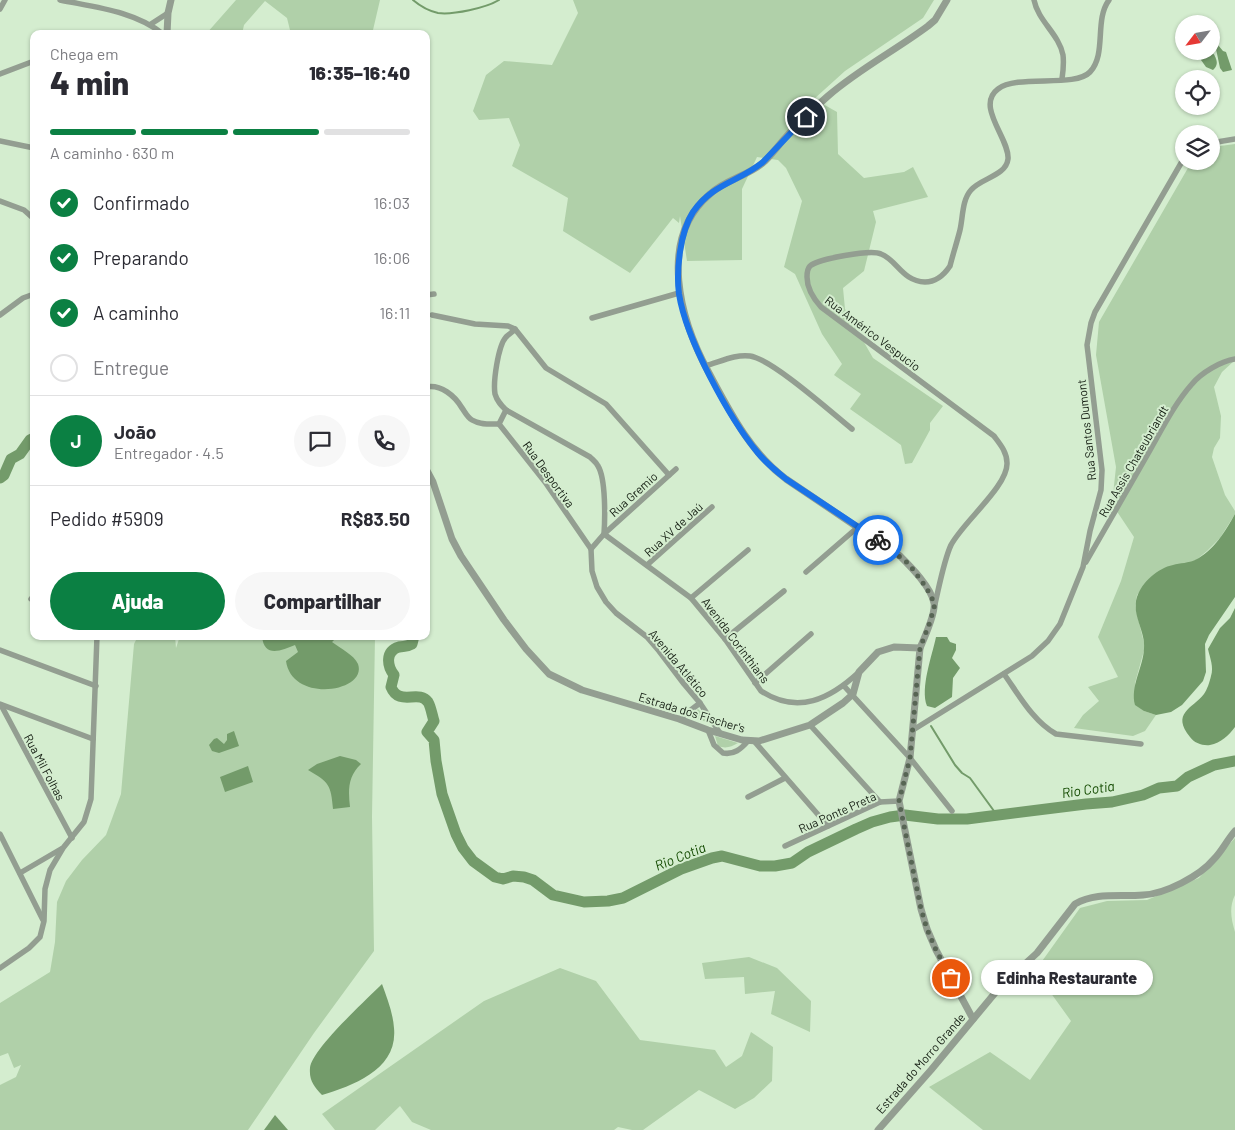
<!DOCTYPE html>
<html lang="pt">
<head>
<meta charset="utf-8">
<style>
  :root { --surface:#fff; --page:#f7f7f7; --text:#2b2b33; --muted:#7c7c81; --line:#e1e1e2; --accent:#0b8043 }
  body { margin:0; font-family:Barlow,sans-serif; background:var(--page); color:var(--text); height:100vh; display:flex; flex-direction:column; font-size:19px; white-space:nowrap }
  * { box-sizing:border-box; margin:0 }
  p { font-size:16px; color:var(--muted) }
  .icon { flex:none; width:28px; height:28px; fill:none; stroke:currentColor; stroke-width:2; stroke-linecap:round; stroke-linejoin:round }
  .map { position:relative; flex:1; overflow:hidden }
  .drawer { position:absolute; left:30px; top:30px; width:400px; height:610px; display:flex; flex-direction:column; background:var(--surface); border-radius:10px; box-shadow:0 1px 4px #0004 }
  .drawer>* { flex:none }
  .needle { width:32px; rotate:239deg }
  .fabs { position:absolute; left:1175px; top:15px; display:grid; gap:10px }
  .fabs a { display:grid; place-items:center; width:45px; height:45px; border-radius:50%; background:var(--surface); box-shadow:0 1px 4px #0004; font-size:25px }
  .pin { position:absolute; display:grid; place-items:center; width:42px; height:42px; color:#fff; margin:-21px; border:2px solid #fff; border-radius:50%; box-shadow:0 1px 5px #0007 }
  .courier { position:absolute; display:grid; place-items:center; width:50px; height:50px; margin:-25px; border:4px solid #1a73e8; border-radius:50%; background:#fff; color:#222; box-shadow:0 1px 6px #0007 }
  .bubble { position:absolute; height:35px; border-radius:18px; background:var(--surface); box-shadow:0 1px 4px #0004; font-size:16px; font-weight:800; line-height:35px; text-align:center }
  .headline em { font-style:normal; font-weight:800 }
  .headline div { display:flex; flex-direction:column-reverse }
  .headline { display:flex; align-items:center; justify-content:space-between; height:85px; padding:0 20px }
  h1 { font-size:32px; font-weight:800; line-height:38px }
  .bar { display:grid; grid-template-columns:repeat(4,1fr); gap:8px 5px; align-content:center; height:60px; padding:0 20px }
  .bar i { height:6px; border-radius:4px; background:var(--line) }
  .bar .current { background:var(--accent) }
  .bar p { grid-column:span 4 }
  .line { display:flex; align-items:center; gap:12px; padding:0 20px; border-top:1px solid var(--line) }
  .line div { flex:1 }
  .round { display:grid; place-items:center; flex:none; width:52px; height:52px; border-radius:26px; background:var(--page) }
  ol { padding:0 20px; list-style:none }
  li { display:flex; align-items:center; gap:15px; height:55px }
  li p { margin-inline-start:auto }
  li .icon { padding:5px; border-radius:50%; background:var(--accent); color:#fff; stroke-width:4 }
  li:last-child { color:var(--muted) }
  li i { width:28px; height:28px; border:2px solid var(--line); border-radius:50% }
  .cta { display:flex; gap:10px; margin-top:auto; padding:10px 20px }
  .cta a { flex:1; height:58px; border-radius:30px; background:var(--accent); color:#fff; font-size:20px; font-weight:800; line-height:58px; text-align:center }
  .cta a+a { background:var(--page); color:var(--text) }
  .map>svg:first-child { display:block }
</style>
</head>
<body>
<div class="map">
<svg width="1235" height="1130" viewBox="0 0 1235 1130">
  <rect width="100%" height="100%" fill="#d4edcf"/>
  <g fill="#b0d0a9">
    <polygon points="236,0 380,0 373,30 374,34 291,34 287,18 265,1 244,25 242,34 206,34"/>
    <polygon points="573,0 934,0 923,18 845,71 814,99 837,112 838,154 864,178 904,172 913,167 928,197 873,211 876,222 864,271 843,288 845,309 873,358 943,406 930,423 930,430 912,463 905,464 901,445 850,409 861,394 834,375 842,364 822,334 795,274 784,267 802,201 786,168 778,160 757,157 742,189 742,260 687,261 680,216 679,223 673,218 630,273 563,231 568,198 512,166 520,145 509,118 479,120 473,111 486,75 504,61 552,65 578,13"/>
    <polygon points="1235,144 1235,360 1222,372 1214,387 1221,416 1220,438 1214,448 1212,457 1225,495 1235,511 1235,514 1220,538 1207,551 1196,560 1151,577 1137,595 1135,606 1145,647 1135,683 1144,711 1156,715 1145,731 1133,736 1074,728 1083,715 1099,701 1088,687 1118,677 1098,637 1121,581 1134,537 1112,504 1116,467 1096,355 1099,322 1192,161 1211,161 1211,151 1220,146"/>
    <polygon points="138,636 175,636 176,648 180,636 375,636 372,817 374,951 314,1033 248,1130 0,1130 0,1085 16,1077 21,1065 14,1068 8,1053 0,1056 0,1003 50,972 55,942 57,902 66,881 82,860 106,835 121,794 134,644"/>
    <polygon points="698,709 708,719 707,722 690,717"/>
    <path d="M715 736 738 743C731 747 726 749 718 746Z"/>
    <path d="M1235 838V895C1229 907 1231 919 1235 932V1130H983L929 1087 990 1052 1030 1080 1071 1021 1035 971 1080 908 1107 901 1147 900 1199 878Z"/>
    <polygon points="749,957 777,968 811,1001 810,1032 771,1014 775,991 745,994 744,977 705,979 702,963"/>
    <polygon points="560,968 596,981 640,1040 715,1050 726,1067 742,1056 751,1032 773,1047 772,1081 754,1098 735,1109 699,1090 643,1130 632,1130 618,1127 614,1130 431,1130 412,1122 400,1106 375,1130 335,1130 322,1114 484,1001"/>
  </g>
  <g fill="#739b6a">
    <polygon points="1218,45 1223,51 1226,52 1232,70 1223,72 1220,68 1216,49"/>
    <path d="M1209 51 1213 53C1217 59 1219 65 1213 70L1206 67 1201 60 1203 53Z"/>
    <path d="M1235 514V597L1209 635 1205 644 1206 672 1203 681 1182 705 1171 712 1156 715 1144 711 1135 705C1130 686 1143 668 1144 649 1146 632 1131 614 1137 597 1142 582 1158 568 1173 565 1180 563 1189 563 1195 560 1214 551 1226 530 1235 514Z"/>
    <path d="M1235 608V727C1229 735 1221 743 1210 745 1203 746 1194 743 1190 737 1171 713 1192 709 1204 694 1207 690 1210 681 1211 676 1214 667 1210 658 1208 649L1220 628 1230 618Z"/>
    <path d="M262 636H338L332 642C340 648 354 655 358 664 368 692 292 704 286 661L298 652 295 645C282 650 264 659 262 636Z"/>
    <path d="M936 637H947L950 642 956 644V650L952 658 960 668 953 678 952 697 935 708 927 706C920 688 932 656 936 637Z"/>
    <polygon points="234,731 239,746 219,753 212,751 209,745 214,739 217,738 224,744 227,740 227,734"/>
    <path d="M340 756 356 760 361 764C348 776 348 790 350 807L333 809C331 785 329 782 308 770L317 764Z"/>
    <polygon points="248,766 253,782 225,792 220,777"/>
    <path d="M382 984C387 998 393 1013 394 1028 398 1069 354 1085 322 1095 314 1086 309 1081 310 1068 311 1050 367 999 382 984Z"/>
    <polygon points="275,1115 288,1130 264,1130"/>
  </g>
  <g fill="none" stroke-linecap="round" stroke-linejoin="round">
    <g stroke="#739b6a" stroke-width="2">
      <path d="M413 0C420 6 429 11 438 13 453 15 486 8 499 0"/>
      <polyline points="931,726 955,765 962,773 970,778 994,811 993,816"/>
    </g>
    <g stroke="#739b6a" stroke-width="11">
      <polyline points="0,478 4,475 11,459 20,454 30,440 34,438"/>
      <path d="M414 636 412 644C407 647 404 646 399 647 385 651 387 666 394 675L391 687C399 707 419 689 428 702 431 707 432 715 434 721L427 732 434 740 436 761 442 794 456 834 463 848 473 861 495 877 503 879 513 876 524 877 533 880 553 895 584 902 608 901 623 898 681 869 712 858 722 856 760 866H775L792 863 808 852 856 829 872 822 890 817 905 815 938 819H967L1086 804 1112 802 1143 795 1159 788 1177 786 1188 777 1214 765 1235 761"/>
    </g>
    <g stroke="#939e91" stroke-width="5.5">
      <path d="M60 0C94 7 135 11 163 34"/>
      <path d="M1034 0C1038 21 1059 34 1063 55 1064 63 1063 72 1062 79"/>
      <polyline points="0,9 5,0"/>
      <polyline points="151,24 168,13"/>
      <polyline points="0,74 34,61"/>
      <polyline points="0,141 34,148"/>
      <polyline points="1211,143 1235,139"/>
      <polyline points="0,201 24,210 34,219"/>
      <polyline points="426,295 434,294"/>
      <polyline points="0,315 23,298 34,294"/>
      <polyline points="432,315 475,324 508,326 515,329 546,368 606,404 669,475"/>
      <polyline points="592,318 679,293"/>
      <path d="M515 329C513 332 509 334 506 337 498 346 493 382 495 394 497 401 501 405 506 410L590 457C593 460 596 462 598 466 606 479 605 519 604 534L691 598 725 639 761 691C798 715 830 699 859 672"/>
      <path d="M705 366C720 362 735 354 750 356 772 359 832 413 852 429"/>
      <path d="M426 387C441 384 455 396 462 408 465 412 467 417 472 420 480 425 490 424 499 424"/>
      <polyline points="506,410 499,424 545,482 591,549"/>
      <polyline points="676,469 604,534 591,549 592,571 597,587 606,602 616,613 647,637 659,651 684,684 700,703 720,733"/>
      <path d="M1086 562C1107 526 1128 489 1149 452 1162 429 1175 403 1192 384 1201 373 1221 361 1235 359"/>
      <polyline points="647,565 712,507"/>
      <polyline points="806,572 858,527"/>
      <polyline points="691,598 748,550"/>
      <polyline points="31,599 34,601"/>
      <path d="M935 604C939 587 944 560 951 545 963 522 1008 486 1007 463 1007 452 1000 444 994 436L821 307C813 298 807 289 807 277 807 273 807 269 810 266 818 259 871 249 881 254 897 260 902 281 925 282 936 282 944 275 950 266 953 254 957 242 960 230 963 217 962 200 971 190 981 178 1006 176 1008 159 1010 139 975 106 998 89 1017 74 1075 88 1090 72 1107 54 1094 20 1109 0"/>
      <polyline points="725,639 784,591"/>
      <polyline points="0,650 96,686"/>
      <path d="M1004 674C1019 695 1033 721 1056 734L1141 744"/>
      <polyline points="755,683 811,634"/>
      <polyline points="844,686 910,758 952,811"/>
      <polyline points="0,704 93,739"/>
      <polyline points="1,705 72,838"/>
      <polyline points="679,719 700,703"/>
      <polyline points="810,725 880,802"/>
      <path d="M708 730 714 745 723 753C734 755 741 749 748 741"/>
      <polyline points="913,730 1032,656 1048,641 1060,624 1083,567 1090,531 1101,490 1102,470 1087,345 1091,323 1095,312 1184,158"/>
      <polyline points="754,741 828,826"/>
      <polyline points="748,797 785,778"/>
      <polyline points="0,834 43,920"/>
      <polyline points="785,846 880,802 899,801"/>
      <polyline points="20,873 61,849"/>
      <polyline points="0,968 29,948 40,937 44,921 45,889 50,870 63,848 84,822 91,799 97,636"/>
    </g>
    <g stroke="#939e91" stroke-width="7">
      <polyline points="167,34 168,13 171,0"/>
      <polyline points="426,469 433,482 452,539 461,556 504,620 526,649 549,674 582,690 679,719 708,730 742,740 759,741 810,725 843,703 853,694 859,672 878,652 894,647 920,648 910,758 899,801 921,909 927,929 936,950 973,1019"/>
      <path d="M920 648C924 639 936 612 934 603 931 587 911 567 900 556L786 479C750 452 730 412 709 373 680 320 657 239 710 194 726 179 749 176 765 161 772 154 778 146 785 138 798 123 813 109 828 96 859 69 896 50 928 26L935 20 947 0"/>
      <path d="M878 1130 931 1070 1000 987 1037 953 1075 904C1096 892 1120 897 1143 895 1165 894 1200 876 1214 859 1222 851 1227 840 1235 831"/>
    </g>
  </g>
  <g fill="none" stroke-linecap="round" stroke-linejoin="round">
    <polyline stroke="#576554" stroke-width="5" stroke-dasharray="0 9" points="878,540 909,564 926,587 935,604 930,622 920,648 910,758 899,801 921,909 927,929 936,950 951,978"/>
    <path stroke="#1a73e8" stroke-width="6" d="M806 117 763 162C739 182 713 183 693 212 680 232 676 271 679 294 686 339 729 418 758 453 766 463 776 471 786 479L878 540"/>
  </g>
  <g text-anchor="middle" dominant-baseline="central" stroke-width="4" stroke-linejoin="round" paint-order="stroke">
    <g font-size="12" fill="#131c11" stroke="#d4edcf">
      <text transform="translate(873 333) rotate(37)">Rua Américo Vespucio</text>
      <text transform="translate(1086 430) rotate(-96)">Rua Santos Dumont</text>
      <text transform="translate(1133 461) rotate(-60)">Rua Assis Chateubriandt</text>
      <text transform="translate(549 474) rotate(54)">Rua Desportiva</text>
      <text transform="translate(633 494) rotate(-42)">Rua Gremio</text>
      <text transform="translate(673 529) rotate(-42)">Rua XV de Jaú</text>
      <text transform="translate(736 640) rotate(53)">Avenida Corinthians</text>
      <text transform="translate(679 663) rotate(50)">Avenida Atlético</text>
      <text transform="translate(692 712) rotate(17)">Estrada dos Fischer's</text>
      <text transform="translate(45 767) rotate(62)">Rua Mil Folhas</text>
      <text transform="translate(837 812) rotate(-24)">Rua Ponte Preta</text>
      <text transform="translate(920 1063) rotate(-49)">Estrada do Morro Grande</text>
    </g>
    <g font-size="14" font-style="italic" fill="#134a01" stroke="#d4edcf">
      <text transform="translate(1088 789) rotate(-8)">Rio Cotia</text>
      <text transform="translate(680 856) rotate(-22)">Rio Cotia</text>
    </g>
  </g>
</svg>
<div class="fabs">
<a><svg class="needle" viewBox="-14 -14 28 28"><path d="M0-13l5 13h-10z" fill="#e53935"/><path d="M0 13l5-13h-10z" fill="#7c7c81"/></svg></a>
<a><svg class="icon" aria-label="locate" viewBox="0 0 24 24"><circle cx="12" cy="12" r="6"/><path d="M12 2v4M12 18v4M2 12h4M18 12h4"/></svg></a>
<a><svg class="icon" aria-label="layers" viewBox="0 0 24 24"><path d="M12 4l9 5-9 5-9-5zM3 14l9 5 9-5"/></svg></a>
</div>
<div class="pin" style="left:951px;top:978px;background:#ea580c"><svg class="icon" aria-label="bag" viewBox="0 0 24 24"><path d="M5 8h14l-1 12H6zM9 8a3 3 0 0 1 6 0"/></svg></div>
<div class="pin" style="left:806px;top:117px;background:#1f2937"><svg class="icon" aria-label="home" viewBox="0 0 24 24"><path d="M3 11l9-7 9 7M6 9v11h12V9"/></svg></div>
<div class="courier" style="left:878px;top:540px"><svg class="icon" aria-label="bike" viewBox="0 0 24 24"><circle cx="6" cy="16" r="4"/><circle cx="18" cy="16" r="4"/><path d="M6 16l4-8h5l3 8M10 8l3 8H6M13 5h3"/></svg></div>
<div class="bubble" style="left:981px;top:960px;width:172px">Edinha Restaurante</div>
<section class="drawer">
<div class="headline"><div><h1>4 min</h1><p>Chega em</p></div><em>16:35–16:40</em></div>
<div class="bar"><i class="current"></i><i class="current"></i><i class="current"></i><i></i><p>A caminho · 630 m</p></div>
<ol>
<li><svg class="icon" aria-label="check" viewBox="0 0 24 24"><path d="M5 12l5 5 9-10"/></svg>Confirmado<p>16:03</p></li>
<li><svg class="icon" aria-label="check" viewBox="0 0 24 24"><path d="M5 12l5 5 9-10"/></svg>Preparando<p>16:06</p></li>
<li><svg class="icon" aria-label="check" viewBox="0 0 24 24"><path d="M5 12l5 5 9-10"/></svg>A caminho<p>16:11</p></li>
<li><i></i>Entregue</li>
</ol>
<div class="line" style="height:90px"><b class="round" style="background:var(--accent);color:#fff">J</b><div><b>João</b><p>Entregador · 4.5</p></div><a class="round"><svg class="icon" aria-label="chat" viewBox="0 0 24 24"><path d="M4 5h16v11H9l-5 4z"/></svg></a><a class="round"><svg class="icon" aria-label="phone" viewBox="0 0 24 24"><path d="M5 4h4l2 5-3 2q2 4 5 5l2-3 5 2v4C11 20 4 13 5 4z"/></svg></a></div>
<div class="line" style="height:65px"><div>Pedido #5909</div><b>R$83.50</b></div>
<div class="cta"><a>Ajuda</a><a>Compartilhar</a></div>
</section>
</div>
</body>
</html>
